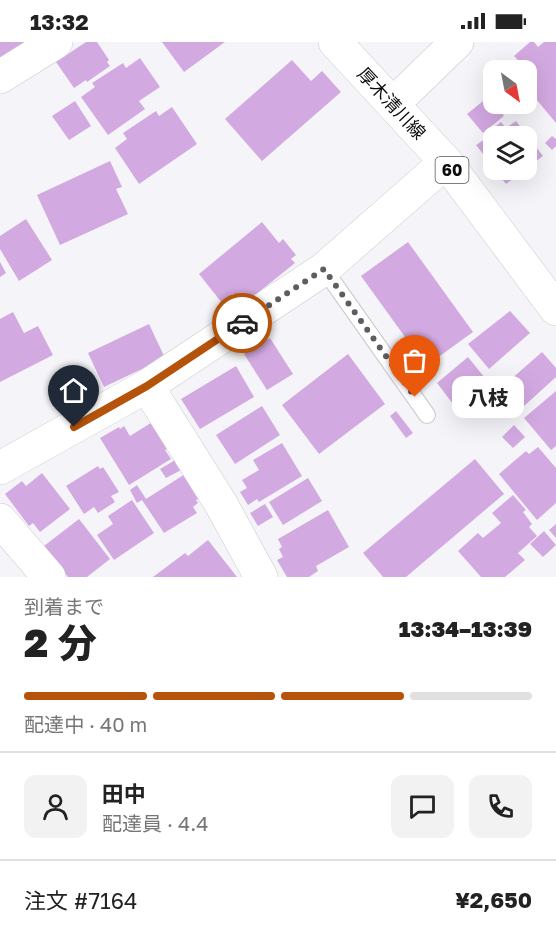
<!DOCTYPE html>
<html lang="ja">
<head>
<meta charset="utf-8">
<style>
  :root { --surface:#fff; --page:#f2f2f2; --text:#222; --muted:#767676; --line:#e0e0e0; --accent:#b45309 }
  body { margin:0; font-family:"Golos Text","Noto Sans JP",sans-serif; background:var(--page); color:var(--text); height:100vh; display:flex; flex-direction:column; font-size:22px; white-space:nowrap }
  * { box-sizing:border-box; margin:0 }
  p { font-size:20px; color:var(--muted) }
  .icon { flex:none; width:33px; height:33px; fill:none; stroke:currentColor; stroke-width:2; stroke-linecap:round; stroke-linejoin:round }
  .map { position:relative; height:535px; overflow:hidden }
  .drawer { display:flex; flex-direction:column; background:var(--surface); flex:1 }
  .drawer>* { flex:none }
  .needle { width:39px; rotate:148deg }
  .fabs { position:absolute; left:483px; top:18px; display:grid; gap:12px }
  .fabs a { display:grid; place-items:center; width:54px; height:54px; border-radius:12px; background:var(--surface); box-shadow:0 6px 24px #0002; font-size:30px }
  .pin { position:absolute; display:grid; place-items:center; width:51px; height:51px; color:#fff; margin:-62px -26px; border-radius:50% 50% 50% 0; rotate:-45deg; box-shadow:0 0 6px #0007 }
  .pin .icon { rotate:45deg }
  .courier { position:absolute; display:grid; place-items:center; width:60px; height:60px; margin:-30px; border:4px solid #b45309; border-radius:50%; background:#fff; color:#222; box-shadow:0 2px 8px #0007 }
  .bubble { position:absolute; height:42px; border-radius:12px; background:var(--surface); box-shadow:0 6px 24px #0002; font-size:20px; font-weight:800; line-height:42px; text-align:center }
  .headline em { font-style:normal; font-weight:800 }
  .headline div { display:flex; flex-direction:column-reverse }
  .headline { display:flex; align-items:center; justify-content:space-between; height:102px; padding:0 24px }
  h1 { font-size:39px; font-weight:800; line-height:45px }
  .bar { display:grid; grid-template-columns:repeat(4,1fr); gap:9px 6px; align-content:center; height:72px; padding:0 24px }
  .bar i { height:8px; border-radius:4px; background:var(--line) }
  .bar .active { background:var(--accent) }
  .bar p { grid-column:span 4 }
  .line { display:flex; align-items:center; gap:15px; padding:0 24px; border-top:2px solid var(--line) }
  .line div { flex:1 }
  .round { display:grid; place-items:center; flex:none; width:63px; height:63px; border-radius:12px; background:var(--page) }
  .status { display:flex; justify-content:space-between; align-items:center; height:42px; padding:0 30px; background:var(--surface); direction:ltr }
  .status svg { height:16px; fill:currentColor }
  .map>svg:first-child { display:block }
</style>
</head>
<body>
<div class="status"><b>13:32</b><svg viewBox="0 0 49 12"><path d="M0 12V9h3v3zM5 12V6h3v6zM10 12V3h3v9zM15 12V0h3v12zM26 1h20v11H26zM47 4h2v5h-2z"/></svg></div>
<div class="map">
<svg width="556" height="535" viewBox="0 0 556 535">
  <rect width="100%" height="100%" fill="#f5f5f9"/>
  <g fill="#d3a9e1">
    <polygon points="0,0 25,0 0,17"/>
    <polygon points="86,0 97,0 109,18 107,20 110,24 87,40 86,38 74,46 56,20"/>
    <polygon points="162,0 225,0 184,30"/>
    <polygon points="530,0 534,0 538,5 544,0 556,0 556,81 526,45 526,28 513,28 522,22 514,14"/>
    <polygon points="140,16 160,45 139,59 145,67 108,93 81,55 95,45 92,41 123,21 126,26"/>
    <polygon points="292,18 311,39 322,29 341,50 262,119 225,77"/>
    <polygon points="488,55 504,74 483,91 467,72"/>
    <polygon points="75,59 91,84 69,98 52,74"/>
    <polygon points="172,65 197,102 139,142 115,106 127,97 123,91 156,69 159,74"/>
    <polygon points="516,79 543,114 526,127 526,94 494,94 494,126 476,103 488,95 486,92 501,80 506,86"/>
    <polygon points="552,94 556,97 556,104 552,108 545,101"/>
    <polygon points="110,119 122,145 116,147 128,172 60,203 37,153"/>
    <polygon points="495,128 525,128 506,142"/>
    <polygon points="26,177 52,218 19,239 0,207 0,194"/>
    <polygon points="262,180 279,201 283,197 296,213 291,217 295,221 243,263 233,252 222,261 199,232"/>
    <polygon points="408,200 473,290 426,324 361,234"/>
    <polygon points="0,220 6,231 0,235"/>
    <polygon points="510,269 530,291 489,327 468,302"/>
    <polygon points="13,270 24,291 38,284 53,313 0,340 0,277"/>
    <polygon points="149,282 165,316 104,345 88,311"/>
    <polygon points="270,296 293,332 267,348 244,312"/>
    <polygon points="542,310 556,326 556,335 523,365 521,363 518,366 505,352 508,349 503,344"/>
    <polygon points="348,312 385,362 319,412 282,363"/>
    <polygon points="468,315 489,341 460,364 456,359 453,362 437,341"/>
    <polygon points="236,324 254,355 200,387 181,357"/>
    <polygon points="556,349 556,404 551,408 524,376"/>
    <polygon points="262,364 280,393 235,422 216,393"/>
    <polygon points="396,369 413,391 406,396 390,374"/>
    <polygon points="154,379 170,405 165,408 171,417 129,443 100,396 119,385 120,387 124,384 130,394"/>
    <polygon points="514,383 525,395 513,406 502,395"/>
    <polygon points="282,401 302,434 259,460 257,457 248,463 240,450 247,446 242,438 259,428 253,418"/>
    <polygon points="538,405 556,426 556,461 537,478 499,432 526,409 529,412"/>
    <polygon points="177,417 183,427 166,436 160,427"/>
    <polygon points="475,417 504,452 406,535 383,535 363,511"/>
    <polygon points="98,424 100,427 103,425 119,450 111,454 115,460 98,471 94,465 84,472 66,444"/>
    <polygon points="42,431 70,467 40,490 33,481 29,484 5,452 22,439 26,444"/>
    <polygon points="185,432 200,456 196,458 198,461 193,465 197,471 164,491 142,458 137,461 130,448 137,443 146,457"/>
    <polygon points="308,436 322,459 283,483 269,460"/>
    <polygon points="513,453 526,468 523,470 532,482 529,485 537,494 518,511 525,518 505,535 481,535 458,509 478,491 483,496 501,481 492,471"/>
    <polygon points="132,458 154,491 114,518 97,493 113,482 108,474"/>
    <polygon points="265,462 273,475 258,484 250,471"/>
    <polygon points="328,468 349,505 316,524 318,529 309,535 287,535 277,518 283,515 279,507 282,505 278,497"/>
    <polygon points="79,477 110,517 87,535 68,535 44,504"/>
    <polygon points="556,482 556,496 549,488"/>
    <polygon points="544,489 556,503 543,515 530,502"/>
    <polygon points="208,498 237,535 153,535 185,511 188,514"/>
  </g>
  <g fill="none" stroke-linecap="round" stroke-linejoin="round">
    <g stroke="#cacace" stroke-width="18">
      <polyline id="service" points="324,227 427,373"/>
    </g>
    <g stroke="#cacace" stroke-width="34">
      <g id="minor">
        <polyline points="0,35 56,0"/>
        <polyline points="147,344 221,462 261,535"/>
        <polyline points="0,478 49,535"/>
      </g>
    </g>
    <g stroke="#cacace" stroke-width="34">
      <g id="tertiary">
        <polyline points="393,62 457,0"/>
        <polyline points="0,426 147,344 324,227 446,120"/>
      </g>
    </g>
    <g stroke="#cacace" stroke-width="34">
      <polyline id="primary" points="335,0 446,120 556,267"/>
    </g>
    <use href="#service" stroke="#fff" stroke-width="16"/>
    <use href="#minor" stroke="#fff" stroke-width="33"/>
    <use href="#tertiary" stroke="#fff" stroke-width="33"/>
    <use href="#primary" stroke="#fff" stroke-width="33"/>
  </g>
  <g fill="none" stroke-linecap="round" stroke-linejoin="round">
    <polyline stroke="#5e5e60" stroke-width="6" stroke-dasharray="0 10.8" points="242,281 324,227 415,355"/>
    <polyline stroke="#b45309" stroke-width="8" points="74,385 147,344 242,281"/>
  </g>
  <g text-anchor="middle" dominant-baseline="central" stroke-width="5" stroke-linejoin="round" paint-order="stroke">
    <rect fill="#fff" stroke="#555556" stroke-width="1.5" x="435.5" y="115" width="33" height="26" rx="4.5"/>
    <g font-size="16" font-weight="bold" fill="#0c0c0d">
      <text x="452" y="128">60</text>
    </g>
    <g font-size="18" fill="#0c0c0d" stroke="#fff">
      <text transform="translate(392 61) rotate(47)">厚木清川線</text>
    </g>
  </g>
</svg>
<div class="fabs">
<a><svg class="needle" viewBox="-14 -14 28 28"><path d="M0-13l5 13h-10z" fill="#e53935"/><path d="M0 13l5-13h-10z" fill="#767676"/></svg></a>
<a><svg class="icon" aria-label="layers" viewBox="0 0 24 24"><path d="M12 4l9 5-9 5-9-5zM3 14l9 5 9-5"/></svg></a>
</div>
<div class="pin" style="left:415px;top:355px;background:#ea580c"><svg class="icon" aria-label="bag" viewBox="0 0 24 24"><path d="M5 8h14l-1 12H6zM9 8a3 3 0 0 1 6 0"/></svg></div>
<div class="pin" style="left:74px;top:385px;background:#1f2937"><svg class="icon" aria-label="home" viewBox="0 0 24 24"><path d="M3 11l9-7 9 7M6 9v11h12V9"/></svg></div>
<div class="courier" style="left:242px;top:281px"><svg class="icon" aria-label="car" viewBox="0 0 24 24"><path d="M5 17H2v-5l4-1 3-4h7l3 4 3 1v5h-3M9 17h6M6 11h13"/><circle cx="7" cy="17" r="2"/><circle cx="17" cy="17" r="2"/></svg></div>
<div class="bubble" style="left:452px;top:334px;width:72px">八枝</div>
</div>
<section class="drawer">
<div class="headline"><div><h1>2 分</h1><p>到着まで</p></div><em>13:34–13:39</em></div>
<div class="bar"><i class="active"></i><i class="active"></i><i class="active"></i><i></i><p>配達中 · 40 m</p></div>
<div class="line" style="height:108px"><a class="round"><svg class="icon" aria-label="person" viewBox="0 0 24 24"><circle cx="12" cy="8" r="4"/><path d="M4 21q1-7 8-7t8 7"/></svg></a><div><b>田中</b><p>配達員 · 4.4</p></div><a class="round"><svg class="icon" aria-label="chat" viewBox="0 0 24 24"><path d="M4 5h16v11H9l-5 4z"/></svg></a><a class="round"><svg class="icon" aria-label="phone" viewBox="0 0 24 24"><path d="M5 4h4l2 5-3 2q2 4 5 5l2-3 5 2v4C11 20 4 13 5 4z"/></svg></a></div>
<div class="line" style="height:78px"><div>注文 #7164</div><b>¥2,650</b></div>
</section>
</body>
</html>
